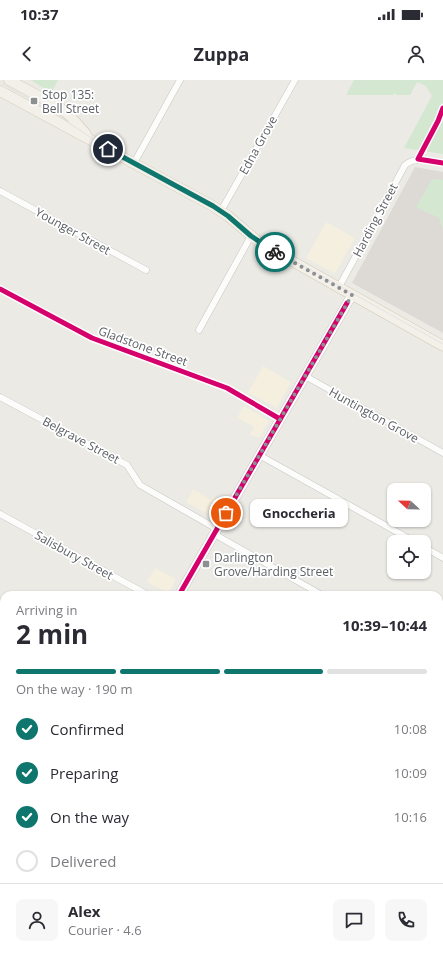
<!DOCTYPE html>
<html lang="en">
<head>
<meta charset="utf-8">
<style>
  :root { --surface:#fff; --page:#f7f7f7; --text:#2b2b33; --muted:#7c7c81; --line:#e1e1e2; --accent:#0f766e }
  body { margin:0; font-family:"Open Sans",sans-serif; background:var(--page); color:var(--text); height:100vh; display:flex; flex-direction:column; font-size:15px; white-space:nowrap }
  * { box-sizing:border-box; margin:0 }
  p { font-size:13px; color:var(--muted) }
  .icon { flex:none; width:22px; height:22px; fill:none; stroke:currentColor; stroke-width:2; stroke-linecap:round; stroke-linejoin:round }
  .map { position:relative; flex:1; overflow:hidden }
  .details { position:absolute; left:0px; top:511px; width:443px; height:372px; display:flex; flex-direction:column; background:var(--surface); border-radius:12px 12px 0 0; box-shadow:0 1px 3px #0004 }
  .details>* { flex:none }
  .needle { width:26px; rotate:292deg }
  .fabs { position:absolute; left:387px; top:403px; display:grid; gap:8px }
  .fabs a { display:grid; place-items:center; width:44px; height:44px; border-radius:8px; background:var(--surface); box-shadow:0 1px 3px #0004; font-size:20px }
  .pin { position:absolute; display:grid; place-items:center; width:34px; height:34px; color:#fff; margin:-17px; border:2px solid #fff; border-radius:50%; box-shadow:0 1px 4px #0007 }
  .courier { position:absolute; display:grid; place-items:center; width:40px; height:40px; margin:-20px; border:3px solid #0f766e; border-radius:50%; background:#fff; color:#222; box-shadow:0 1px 5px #0007 }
  .bubble { position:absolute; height:28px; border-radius:8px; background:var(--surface); box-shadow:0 1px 3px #0004; font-size:13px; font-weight:700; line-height:28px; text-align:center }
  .headline em { font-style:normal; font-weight:700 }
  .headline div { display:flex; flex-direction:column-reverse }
  .headline { display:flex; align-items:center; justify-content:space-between; height:68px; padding:0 16px }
  h1 { font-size:26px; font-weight:700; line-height:30px }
  .bar { display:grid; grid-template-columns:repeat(4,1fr); gap:6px 4px; align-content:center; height:48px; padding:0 16px }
  .bar i { height:5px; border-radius:3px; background:var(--line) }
  .bar .on { background:var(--accent) }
  .bar p { grid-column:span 4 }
  .line { display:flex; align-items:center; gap:10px; padding:0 16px; border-top:1px solid var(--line) }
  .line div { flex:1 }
  .round { display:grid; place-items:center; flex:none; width:42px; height:42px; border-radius:8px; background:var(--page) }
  ol { padding:0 16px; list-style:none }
  li { display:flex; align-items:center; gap:12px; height:44px }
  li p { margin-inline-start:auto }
  li .icon { padding:4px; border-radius:50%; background:var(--accent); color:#fff; stroke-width:4 }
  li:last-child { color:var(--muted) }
  li i { width:22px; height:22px; border:2px solid var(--line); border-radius:50% }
  .status { display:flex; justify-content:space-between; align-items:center; height:28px; padding:0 20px; background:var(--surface); direction:ltr }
  .status svg { height:11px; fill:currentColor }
  header { display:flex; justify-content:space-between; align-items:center; height:52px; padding:0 16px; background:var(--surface); font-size:18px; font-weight:700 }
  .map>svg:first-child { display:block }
</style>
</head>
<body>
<div class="status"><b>10:37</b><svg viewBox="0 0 49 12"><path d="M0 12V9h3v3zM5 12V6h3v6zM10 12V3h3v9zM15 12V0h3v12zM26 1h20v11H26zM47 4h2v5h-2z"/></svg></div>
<header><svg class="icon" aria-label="back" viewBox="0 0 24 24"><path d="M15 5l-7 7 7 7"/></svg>Zuppa<svg class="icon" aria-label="person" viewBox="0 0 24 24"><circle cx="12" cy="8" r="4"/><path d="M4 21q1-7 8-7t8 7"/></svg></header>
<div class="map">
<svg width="443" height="883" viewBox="0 0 443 883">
  <rect width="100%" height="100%" fill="#ebeae5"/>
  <g fill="#f4efde">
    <polygon points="326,142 355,158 335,194 306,178"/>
    <polygon points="263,286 291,302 277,328 248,313"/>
    <polygon points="244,326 269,341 259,358 250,354 254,347 237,338"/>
    <polygon points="193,409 211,420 213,416 222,421 213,437 186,422"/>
    <polygon points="155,488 176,499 169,513 147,502"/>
  </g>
  <polygon fill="#dddad5" points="415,87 443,92 443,253 352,203"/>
  <g fill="#d4e7d1">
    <polygon points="31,0 58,0 51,13"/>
    <polygon points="354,0 443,0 443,74 404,68 432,16 426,6 417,2 410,15 397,15 394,13 393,15 346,15"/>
    <polygon points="432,99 443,100 443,150 439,138 416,127"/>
  </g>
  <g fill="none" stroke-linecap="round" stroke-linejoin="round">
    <g stroke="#c6c6c6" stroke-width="7">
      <g id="street">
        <polyline points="134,83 180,0"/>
        <polyline points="0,111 146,190"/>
        <polyline points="221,131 295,0"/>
        <path d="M339 207 405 85C416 76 429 81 443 83"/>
        <polyline points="0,209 92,258 227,308 280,339"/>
        <polyline points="199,250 251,156"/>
        <polyline points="305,296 443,373"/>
        <polyline points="0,317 127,385 140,405 217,449"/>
        <polyline points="259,375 415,462"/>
        <polyline points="0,434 148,515"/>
        <polyline points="214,454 322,515"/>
        <polyline points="424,467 443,478"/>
        <polyline points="0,552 4,554"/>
        <polyline points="439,581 443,583"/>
        <polyline points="0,671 4,673"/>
        <polyline points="439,688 443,691"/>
        <polyline points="439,710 443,703"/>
        <polyline points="0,782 4,784"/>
        <polyline points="439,808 443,811"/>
        <polyline points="141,879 144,882"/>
        <polyline points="155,879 155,883"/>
        <polyline points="347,879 360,883"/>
        <polyline points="337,883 338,879"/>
      </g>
    </g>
    <g stroke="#c7c7c7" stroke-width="10">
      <g id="secondary">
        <polyline points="179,515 352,215"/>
        <polyline points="0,825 4,818"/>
      </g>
    </g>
    <g stroke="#d2c9b4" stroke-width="11">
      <g id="primary">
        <polyline points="9,0 59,27 71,37 86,54"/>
        <polyline points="0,11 213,126 228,136 260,163 443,266"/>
      </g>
    </g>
    <use href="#street" stroke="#fcfcfb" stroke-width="6"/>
    <use href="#secondary" stroke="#fcfcfb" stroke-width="9"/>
    <use href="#primary" stroke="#f2f0e8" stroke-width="10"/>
    <polyline stroke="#e2e2e2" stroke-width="1" points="3,4 57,35 93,59 214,124 229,135 261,162 443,264"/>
    <g stroke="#fff" stroke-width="8">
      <g id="cycleway">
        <polyline points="443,28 438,41 418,79 443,83"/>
        <polyline points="0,209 92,258 227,308 280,339"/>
        <polyline points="179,515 347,223"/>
      </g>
    </g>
    <use href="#cycleway" stroke="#d6006c" stroke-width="5"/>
  </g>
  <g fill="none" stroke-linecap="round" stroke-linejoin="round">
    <polyline stroke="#8d9090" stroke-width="4" stroke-dasharray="0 7.2" points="226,433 352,215 275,172"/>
    <polyline stroke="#0f766e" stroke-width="5" points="108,69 213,126 228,136 251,156 275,172"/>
  </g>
  <g fill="#8d9090" stroke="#fff" stroke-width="1.5">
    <rect x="30" y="17" width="8" height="8" rx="2"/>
    <rect x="202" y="480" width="8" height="8" rx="2"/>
  </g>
  <g text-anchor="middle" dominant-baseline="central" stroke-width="3.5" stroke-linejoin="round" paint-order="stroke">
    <g font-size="12" fill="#5b5f63" stroke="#fff" text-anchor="start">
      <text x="42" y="14">Stop 135:<tspan x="42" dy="14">Bell Street</tspan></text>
      <text x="214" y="477">Darlington<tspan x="214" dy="14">Grove/Harding Street</tspan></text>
    </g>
    <g font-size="12" fill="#5b5f63" stroke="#fff">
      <text transform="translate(258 65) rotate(-61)">Edna Grove</text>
      <text transform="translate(375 140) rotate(-62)">Harding Street</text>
      <text transform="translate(73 151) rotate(29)">Younger Street</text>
      <text transform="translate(143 266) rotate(20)">Gladstone Street</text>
      <text transform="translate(374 335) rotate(29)">Huntington Grove</text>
      <text transform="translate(81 360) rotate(28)">Belgrave Street</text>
      <text transform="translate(74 475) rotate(29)">Salisbury Street</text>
    </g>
  </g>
</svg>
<div class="fabs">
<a><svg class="needle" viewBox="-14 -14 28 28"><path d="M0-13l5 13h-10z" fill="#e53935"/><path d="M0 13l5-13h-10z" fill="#7c7c81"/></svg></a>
<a><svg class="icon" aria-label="locate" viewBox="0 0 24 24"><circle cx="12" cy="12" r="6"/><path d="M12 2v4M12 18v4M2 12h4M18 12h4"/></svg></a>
</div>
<div class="pin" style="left:226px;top:433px;background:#ea580c"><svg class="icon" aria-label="bag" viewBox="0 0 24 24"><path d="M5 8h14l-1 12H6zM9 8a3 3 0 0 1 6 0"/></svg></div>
<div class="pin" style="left:108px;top:69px;background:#1f2937"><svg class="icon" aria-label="home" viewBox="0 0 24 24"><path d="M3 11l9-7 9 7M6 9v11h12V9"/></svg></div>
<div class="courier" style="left:275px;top:172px"><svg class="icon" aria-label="bike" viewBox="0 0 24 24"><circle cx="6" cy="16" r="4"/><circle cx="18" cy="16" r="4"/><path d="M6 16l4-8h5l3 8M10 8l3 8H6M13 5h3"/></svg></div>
<div class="bubble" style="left:250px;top:419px;width:98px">Gnoccheria</div>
<section class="details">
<div class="headline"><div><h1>2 min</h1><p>Arriving in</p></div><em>10:39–10:44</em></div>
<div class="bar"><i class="on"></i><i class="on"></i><i class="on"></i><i></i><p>On the way · 190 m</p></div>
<ol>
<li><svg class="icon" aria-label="check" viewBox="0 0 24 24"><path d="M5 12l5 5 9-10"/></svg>Confirmed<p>10:08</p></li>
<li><svg class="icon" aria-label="check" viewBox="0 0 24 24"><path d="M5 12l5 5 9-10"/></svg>Preparing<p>10:09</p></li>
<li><svg class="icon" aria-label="check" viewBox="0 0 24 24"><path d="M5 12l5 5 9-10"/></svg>On the way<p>10:16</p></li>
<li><i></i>Delivered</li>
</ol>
<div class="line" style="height:72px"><a class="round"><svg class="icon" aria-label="person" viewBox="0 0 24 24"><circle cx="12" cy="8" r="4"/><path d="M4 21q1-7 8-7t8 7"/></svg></a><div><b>Alex</b><p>Courier · 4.6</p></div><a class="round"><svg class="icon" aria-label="chat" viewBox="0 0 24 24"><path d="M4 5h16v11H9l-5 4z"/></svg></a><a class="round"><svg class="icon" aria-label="phone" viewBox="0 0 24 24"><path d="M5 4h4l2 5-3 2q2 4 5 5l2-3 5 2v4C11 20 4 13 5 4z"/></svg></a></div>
</section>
</div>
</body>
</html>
